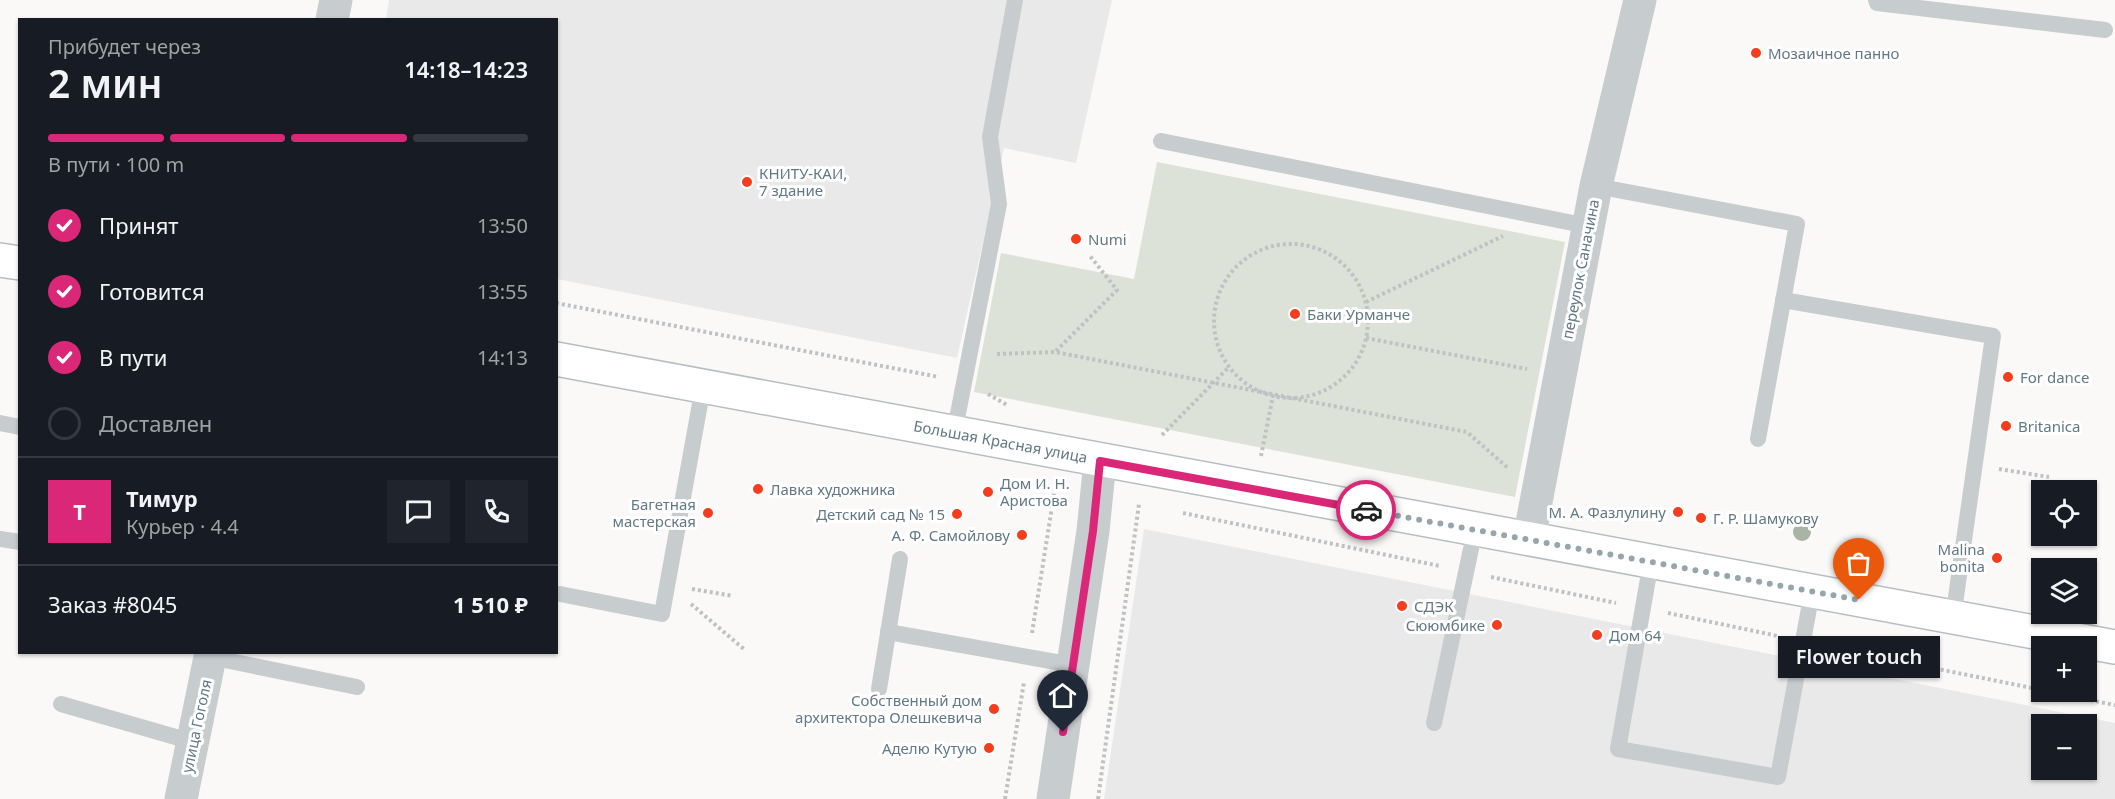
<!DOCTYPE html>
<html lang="ru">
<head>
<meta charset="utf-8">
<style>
  :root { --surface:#171b24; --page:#20242c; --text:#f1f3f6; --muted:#9ea1a6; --line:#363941; --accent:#db2777 }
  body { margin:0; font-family:"Noto Sans",sans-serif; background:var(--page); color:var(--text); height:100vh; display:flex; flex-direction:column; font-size:22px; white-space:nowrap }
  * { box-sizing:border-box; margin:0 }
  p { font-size:20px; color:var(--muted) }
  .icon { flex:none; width:33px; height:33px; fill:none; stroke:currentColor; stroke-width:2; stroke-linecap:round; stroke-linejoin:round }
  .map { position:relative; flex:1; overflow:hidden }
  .details { position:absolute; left:18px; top:18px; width:540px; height:636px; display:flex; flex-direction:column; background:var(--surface); border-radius:0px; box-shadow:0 2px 4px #0004 }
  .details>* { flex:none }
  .tools { position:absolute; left:2031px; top:480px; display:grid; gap:12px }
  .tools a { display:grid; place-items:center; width:66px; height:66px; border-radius:0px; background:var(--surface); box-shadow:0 2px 4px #0004; font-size:30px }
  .pin { position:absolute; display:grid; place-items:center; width:51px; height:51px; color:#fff; margin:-62px -26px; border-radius:50% 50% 50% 0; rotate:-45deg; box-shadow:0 0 6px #0007 }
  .pin .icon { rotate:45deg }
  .courier { position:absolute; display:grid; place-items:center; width:60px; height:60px; margin:-30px; border:4px solid #db2777; border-radius:50%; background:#fff; color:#222; box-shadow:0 2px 8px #0007 }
  .bubble { position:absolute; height:42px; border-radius:0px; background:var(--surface); box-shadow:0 2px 4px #0004; font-size:20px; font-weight:600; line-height:42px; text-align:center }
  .overview em { font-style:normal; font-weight:600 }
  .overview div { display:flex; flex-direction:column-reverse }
  .overview { display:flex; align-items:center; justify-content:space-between; height:102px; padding:0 30px }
  h1 { font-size:39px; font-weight:600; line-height:45px }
  .bar { display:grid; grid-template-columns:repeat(4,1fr); gap:9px 6px; align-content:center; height:72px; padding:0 30px }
  .bar i { height:8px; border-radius:4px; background:var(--line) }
  .bar .on { background:var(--accent) }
  .bar p { grid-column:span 4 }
  .line { display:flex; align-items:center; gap:15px; padding:0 30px; border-top:2px solid var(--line) }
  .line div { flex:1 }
  .round { display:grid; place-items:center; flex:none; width:63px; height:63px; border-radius:0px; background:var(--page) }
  ol { padding:0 30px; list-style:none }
  li { display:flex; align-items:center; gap:18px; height:66px }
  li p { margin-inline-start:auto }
  li .icon { padding:6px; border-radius:50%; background:var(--accent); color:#fff; stroke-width:4 }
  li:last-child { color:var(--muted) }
  li i { width:33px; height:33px; border:3px solid var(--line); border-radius:50% }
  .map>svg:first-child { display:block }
</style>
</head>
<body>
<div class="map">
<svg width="2115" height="799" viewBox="0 0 2115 799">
  <rect width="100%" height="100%" fill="#faf9f7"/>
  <g fill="#e8e9e8" fill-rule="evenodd">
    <polygon points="389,0 1112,0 1076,163 1004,148 957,358 557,279 556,20 386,20"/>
    <path d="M1144 529 2115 723V799H1104ZM2042 724H2086V770H2042Z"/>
  </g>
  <polygon fill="#dce2d8" points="1157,162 1565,242 1515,497 974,392 1001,253 1134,279"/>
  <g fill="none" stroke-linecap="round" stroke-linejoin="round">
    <g stroke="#b6bec2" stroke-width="36">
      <g id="secondary">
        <polyline points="0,260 20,263"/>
        <path id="s1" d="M556 359 2115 647"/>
      </g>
    </g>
    <g stroke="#bec2c4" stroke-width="4" stroke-dasharray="3 3" stroke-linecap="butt">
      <circle cx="1291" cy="321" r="77"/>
      <polyline points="1366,302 1503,236"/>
      <polyline points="556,303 939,377"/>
      <polyline points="1366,338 1527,369"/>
      <polyline points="1056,351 1117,290 1090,256"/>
      <polyline points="997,354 1055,352 1467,432 1508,468"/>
      <polyline points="988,394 1007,405"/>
      <polyline points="1162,435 1229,367"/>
      <polyline points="1261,456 1273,396"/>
      <polyline points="1999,469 2049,477"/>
      <polyline points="1183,513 1440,566"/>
      <polyline points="1491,577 1616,603"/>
      <polyline points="692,589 733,596"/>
      <polyline points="691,604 745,650"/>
      <polyline points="1668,613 1778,636"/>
      <polyline points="1032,633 1055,488 1053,488"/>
      <polyline points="1829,647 2042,690"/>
      <polyline points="2049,692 2115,705"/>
      <polyline points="1005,799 1024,682"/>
      <polyline points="1098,799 1139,504 1140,504"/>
    </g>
    <g stroke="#c7cccf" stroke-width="16">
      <polyline points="1876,0 1877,3 2105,30"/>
      <polyline points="1161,141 1588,226"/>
      <polyline points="1596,186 1797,224 1758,439"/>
      <polyline points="1783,300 1993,336 1953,618"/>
      <polyline points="0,423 20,427"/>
      <polyline points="954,434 999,204 990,137 1015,0"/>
      <polyline points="0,539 20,542"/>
      <polyline points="1651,562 1618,749 1778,777 1812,592"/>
      <polyline points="560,594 662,614 703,387"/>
      <polyline points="888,632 1073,665"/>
      <polyline points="210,657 357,687"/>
      <polyline points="879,689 900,559"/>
      <polyline points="61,704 193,742"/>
      <polyline points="1434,723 1475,530"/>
    </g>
    <g stroke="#c7cccf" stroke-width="33">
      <polyline points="332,20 336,0"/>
      <polyline points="1529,539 1596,186 1640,0"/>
      <polyline points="181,799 211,652"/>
      <polyline points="1053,799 1093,531 1100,461"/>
    </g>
    <use href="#secondary" stroke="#fff" stroke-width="33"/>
  </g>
  <circle fill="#aab4a4" cx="1802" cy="532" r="9"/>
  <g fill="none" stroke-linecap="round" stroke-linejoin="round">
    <polyline stroke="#97a6ad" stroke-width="6" stroke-dasharray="0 10.8" points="1366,510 1859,600"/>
    <polyline stroke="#db2777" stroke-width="8" points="1063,732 1093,531 1100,461 1366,510"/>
  </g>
  <g fill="#f33d1d" stroke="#fff" stroke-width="2">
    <circle cx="1756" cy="53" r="6"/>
    <circle cx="747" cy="182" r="6"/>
    <circle cx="1076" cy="239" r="6"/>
    <circle cx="1295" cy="314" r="6"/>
    <circle cx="2008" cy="377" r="6"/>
    <circle cx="2006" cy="426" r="6"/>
    <circle cx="758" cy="489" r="6"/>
    <circle cx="988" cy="492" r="6"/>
    <circle cx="1678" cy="512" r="6"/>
    <circle cx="708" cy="513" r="6"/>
    <circle cx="957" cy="514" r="6"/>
    <circle cx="1701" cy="518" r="6"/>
    <circle cx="1022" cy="535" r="6"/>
    <circle cx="1997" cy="558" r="6"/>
    <circle cx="1402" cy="606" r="6"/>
    <circle cx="1497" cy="625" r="6"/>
    <circle cx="1597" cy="635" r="6"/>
    <circle cx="994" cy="709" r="6"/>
    <circle cx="989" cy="748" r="6"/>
  </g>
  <g text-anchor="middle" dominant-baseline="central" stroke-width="6" stroke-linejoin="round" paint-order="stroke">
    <g font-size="15" fill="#627985" stroke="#fff" text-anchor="start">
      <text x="1768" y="53">Мозаичное панно</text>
      <text x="759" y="173">КНИТУ-КАИ,<tspan x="759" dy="17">7 здание</tspan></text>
      <text x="1088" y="239">Numi</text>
      <text x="1307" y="314">Баки Урманче</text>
      <text x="2020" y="377">For dance</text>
      <text x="2018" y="426">Britanica</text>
      <text x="1000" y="483">Дом И. Н.<tspan x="1000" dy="17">Аристова</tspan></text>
      <text x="770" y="489">Лавка художника</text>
      <text x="696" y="504" text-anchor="end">Багетная<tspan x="696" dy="17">мастерская</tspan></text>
      <text x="1666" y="512" text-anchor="end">М. А. Фазлулину</text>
      <text x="945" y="514" text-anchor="end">Детский сад № 15</text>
      <text x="1713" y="518">Г. Р. Шамукову</text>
      <text x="1010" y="535" text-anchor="end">А. Ф. Самойлову</text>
      <text x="1985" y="549" text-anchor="end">Malina<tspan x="1985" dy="17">bonita</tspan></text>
      <text x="1414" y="606">СДЭК</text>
      <text x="1485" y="625" text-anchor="end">Сююмбике</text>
      <text x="1609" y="635">Дом 64</text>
      <text x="982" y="700" text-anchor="end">Собственный дом<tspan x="982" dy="17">архитектора Олешкевича</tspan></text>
      <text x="977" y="748" text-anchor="end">Аделю Кутую</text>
    </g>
    <g font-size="15" fill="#627985" stroke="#fff">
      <text transform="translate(1580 269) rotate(-79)">переулок Саначина</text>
      <text stroke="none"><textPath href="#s1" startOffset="452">Большая Красная улица</textPath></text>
      <text transform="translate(196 726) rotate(-78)">улица Гоголя</text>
    </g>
  </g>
</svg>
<div class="tools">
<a><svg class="icon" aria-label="locate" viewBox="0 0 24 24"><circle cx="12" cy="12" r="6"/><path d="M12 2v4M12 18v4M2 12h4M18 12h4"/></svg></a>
<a><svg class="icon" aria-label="layers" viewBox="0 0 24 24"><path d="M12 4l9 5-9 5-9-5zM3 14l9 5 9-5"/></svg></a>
<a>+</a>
<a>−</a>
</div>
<div class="pin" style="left:1859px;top:600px;background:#ea580c"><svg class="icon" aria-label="bag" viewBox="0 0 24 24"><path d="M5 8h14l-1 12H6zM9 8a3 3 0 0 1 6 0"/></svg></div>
<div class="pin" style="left:1063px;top:732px;background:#1f2937"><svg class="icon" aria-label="home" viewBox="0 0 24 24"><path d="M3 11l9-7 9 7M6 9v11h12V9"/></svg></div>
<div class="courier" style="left:1366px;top:510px"><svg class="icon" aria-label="car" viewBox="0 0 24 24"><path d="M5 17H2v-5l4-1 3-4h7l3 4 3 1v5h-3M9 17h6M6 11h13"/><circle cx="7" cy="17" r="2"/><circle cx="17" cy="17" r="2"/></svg></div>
<div class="bubble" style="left:1778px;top:636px;width:162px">Flower touch</div>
<section class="details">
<div class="overview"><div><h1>2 мин</h1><p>Прибудет через</p></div><em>14:18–14:23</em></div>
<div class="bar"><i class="on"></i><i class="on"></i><i class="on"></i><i></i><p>В пути · 100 m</p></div>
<ol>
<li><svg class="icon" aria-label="check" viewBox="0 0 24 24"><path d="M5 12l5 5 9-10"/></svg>Принят<p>13:50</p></li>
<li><svg class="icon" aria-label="check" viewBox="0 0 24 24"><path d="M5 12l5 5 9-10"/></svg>Готовится<p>13:55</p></li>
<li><svg class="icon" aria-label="check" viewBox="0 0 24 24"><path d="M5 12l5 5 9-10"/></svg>В пути<p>14:13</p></li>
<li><i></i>Доставлен</li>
</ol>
<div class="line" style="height:108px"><b class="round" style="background:var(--accent);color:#fff">Т</b><div><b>Тимур</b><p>Курьер · 4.4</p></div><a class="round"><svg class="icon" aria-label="chat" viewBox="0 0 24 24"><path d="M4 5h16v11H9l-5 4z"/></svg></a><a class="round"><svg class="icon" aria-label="phone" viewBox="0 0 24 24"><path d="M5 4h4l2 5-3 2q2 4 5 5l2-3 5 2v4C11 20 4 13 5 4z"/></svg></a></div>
<div class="line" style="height:78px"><div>Заказ #8045</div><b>1 510 ₽</b></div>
</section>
</div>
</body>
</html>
